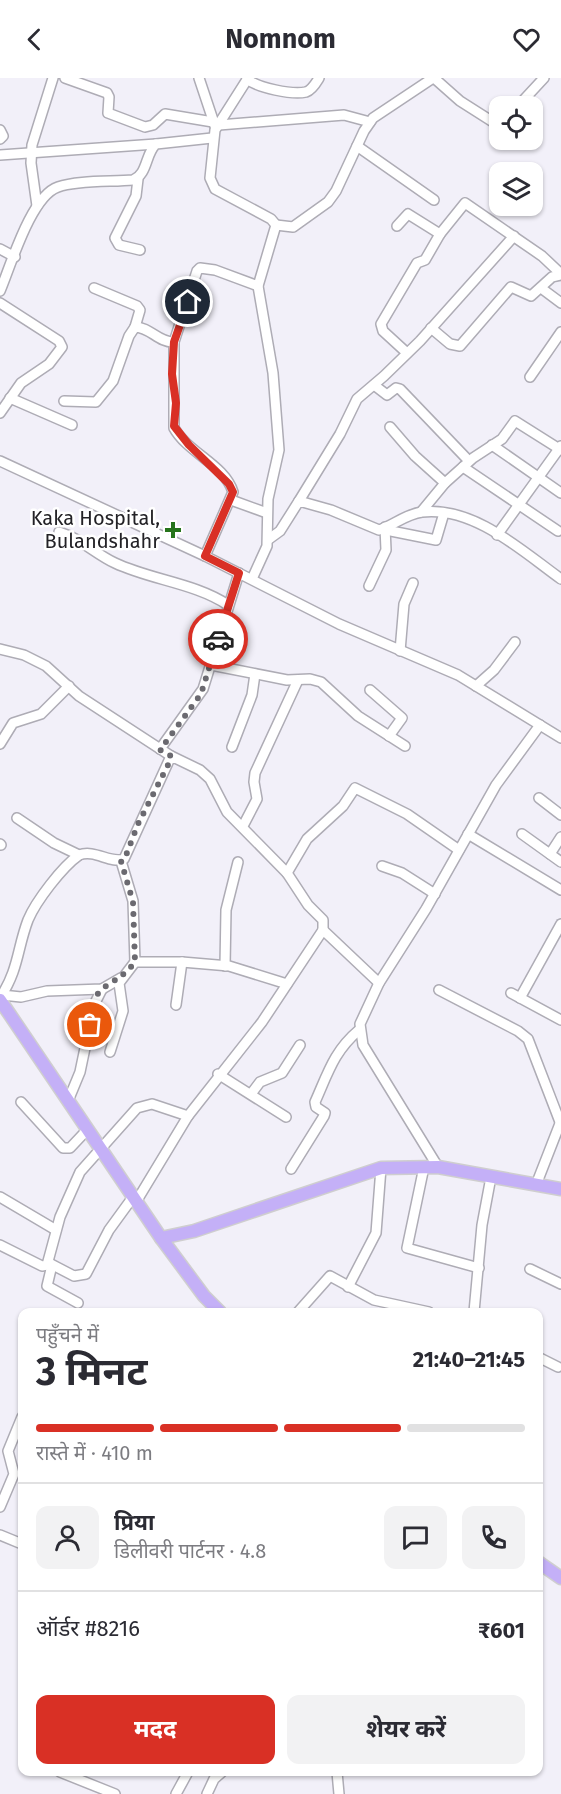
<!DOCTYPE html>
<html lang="hi">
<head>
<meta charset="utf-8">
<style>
  :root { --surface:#fff; --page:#f2f2f3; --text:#2b2b33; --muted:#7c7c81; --line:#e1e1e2; --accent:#d93025 }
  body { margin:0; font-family:"Fira Sans","Noto Sans Devanagari",sans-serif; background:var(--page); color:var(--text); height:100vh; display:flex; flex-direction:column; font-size:22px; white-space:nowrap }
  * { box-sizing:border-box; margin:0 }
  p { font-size:20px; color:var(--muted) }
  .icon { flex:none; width:33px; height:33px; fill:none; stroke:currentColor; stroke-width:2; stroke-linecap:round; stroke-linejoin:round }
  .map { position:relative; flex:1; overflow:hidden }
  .panel { position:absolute; left:18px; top:1230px; width:525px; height:468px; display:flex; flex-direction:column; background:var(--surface); border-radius:12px; box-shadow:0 2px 4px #0004 }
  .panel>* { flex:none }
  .tools { position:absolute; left:489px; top:18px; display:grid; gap:12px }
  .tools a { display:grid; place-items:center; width:54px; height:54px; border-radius:12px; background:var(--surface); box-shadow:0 2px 4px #0004; font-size:30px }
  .pin { position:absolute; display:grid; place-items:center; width:51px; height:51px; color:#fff; margin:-26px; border:3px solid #fff; border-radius:50%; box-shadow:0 2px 6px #0007 }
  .courier { position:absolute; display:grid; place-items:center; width:60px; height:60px; margin:-30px; border:4px solid #d93025; border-radius:50%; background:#fff; color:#222; box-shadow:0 2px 8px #0007 }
  .headline em { font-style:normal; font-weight:700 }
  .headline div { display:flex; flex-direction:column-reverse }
  .headline { display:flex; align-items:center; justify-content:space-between; height:102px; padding:0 18px }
  h1 { font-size:39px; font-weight:700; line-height:45px }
  .bar { display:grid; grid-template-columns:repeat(4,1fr); gap:9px 6px; align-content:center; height:72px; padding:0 18px }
  .bar i { height:8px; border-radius:4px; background:var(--line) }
  .bar .current { background:var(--accent) }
  .bar p { grid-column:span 4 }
  .line { display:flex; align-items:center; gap:15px; padding:0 18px; border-top:2px solid var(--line) }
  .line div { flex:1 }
  .round { display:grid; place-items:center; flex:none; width:63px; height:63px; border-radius:12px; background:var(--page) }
  .primary-button { display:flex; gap:12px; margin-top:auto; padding:12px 18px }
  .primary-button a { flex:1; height:69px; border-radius:12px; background:var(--accent); color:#fff; font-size:24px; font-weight:700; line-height:69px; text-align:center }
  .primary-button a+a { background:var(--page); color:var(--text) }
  header { display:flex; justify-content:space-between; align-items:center; height:78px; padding:0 18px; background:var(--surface); font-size:27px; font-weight:700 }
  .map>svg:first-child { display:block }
</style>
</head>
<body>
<header><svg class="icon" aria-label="back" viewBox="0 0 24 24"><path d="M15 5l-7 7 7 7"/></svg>Nomnom<svg class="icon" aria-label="heart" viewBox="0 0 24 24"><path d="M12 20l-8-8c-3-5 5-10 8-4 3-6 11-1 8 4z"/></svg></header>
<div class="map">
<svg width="561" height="1716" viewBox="0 0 561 1716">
  <rect width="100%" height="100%" fill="#f2f0f9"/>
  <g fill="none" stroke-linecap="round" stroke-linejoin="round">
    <g stroke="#aeacb5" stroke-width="12">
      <g id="minor">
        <polyline points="65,0 107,15 109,19 108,35 145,49 153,47 165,36 213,44"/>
        <polyline points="199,0 215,48"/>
        <polyline points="248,0 215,52 210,100 215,111 271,141 276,147 258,208 273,295 279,372 268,421 267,468 252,501"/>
        <polyline points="434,0 460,23 493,44"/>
        <path d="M247 1C258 10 292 17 306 14 312 12 316 5 319 0"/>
        <polyline points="518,28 544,0"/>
        <polyline points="219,47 344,37 370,44"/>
        <polyline points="0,52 3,58 0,61"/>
        <polyline points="357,68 434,122"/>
        <polyline points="0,77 156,66"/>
        <polyline points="138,101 136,118 115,160 119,167 140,172"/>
        <polyline points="37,128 31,85 32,67 53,0"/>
        <polyline points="276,147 293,149 328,124 336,113 364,53 373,40 433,0"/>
        <polyline points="397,148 408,136 440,156"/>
        <polyline points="0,171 15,179"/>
        <polyline points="94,210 137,228 140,232 135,249"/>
        <polyline points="541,210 561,225"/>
        <path d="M0 213C11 187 31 118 58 109 78 102 112 104 133 102 148 96 145 76 156 66L212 60"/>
        <polyline points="0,225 59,263 62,269 49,286 21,305 0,335"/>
        <polyline points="431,250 450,266 460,268 511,209 531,218 552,199 561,197"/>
        <path d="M174 264V350C188 375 225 387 233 414L205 478"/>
        <polyline points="407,275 383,253 381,246 417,185 425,182 440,156 465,125 542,178 561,196"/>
        <polyline points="530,299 561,254"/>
        <polyline points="374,307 387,317 396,310 400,311 469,383"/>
        <polyline points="10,320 72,347"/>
        <path d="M64 323 96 324 113 303 129 258 135 249C150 249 159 265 174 264L197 193 200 190 215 192 258 208"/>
        <polyline points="390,349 415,378 445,405"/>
        <polyline points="492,367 561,415"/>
        <polyline points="0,383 205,478 339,546 458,597 561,660"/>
        <polyline points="463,389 558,453"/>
        <polyline points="231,422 267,435"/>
        <polyline points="299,423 340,356 357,321 384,298 420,263 514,158"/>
        <polyline points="421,434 445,405 473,380 502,361 515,343 561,372"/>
        <polyline points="386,452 436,462 444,435"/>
        <path d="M59 454C82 461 94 475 115 485 151 502 195 505 228 527"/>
        <polyline points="497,457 561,368"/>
        <path d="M269 461 280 453 299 423 331 432 379 452C394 447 406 436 422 434 474 428 522 473 561 501"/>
        <polyline points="369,508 386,472 385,449"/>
        <polyline points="0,571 24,577 46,588 79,618 171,678"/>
        <polyline points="400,573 404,526 413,505"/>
        <polyline points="211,587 287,602 310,601 321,604 358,638 405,668"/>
        <polyline points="476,608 494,592 515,564"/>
        <polyline points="370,612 402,640 389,658"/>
        <polyline points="0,666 13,645 41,636 69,608"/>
        <polyline points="232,669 252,617 255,596"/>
        <polyline points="160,671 203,611 239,495"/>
        <polyline points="539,720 561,737"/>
        <polyline points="17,740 54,765 79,777"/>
        <polyline points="243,748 257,721 254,704 255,695 298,602"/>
        <polyline points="468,756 561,812"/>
        <polyline points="522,756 561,784"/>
        <polyline points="0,766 1,767"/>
        <polyline points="550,776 561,759"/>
        <polyline points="121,783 133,823 135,884 182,884 229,888 287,906"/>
        <polyline points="382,788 402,795 435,816"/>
        <polyline points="287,795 307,761 343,728 355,710 407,736 459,772"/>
        <polyline points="225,888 226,832 238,784"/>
        <polyline points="439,912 518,953 528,961 560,1044"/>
        <polyline points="511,915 561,942"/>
        <polyline points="2,917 21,919 47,913 102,911 121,900"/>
        <path d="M0 920C19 891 17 871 28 842 36 823 62 789 79 777 95 771 110 786 124 781L171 678 200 692 210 701 227 734 287 795 308 827 323 842V852"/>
        <polyline points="520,920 561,846"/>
        <polyline points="176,927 182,884"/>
        <polyline points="110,974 123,933 119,905 135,884"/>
        <polyline points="218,996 286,1039"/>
        <polyline points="251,1016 260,1004 282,995 300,967"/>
        <polyline points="68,1023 80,994 94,927 102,911"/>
        <polyline points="21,1024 63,1070 70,1070 87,1052"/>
        <polyline points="424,1089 407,1170 479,1190"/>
        <polyline points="438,1089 363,967 360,946 379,905 426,831 496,707 540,647"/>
        <path d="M291 1091 324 1038 325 1035 316 1029 315 1024C328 995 334 973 359 952"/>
        <polyline points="536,1107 561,1043"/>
        <polyline points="0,1119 56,1152"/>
        <polyline points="136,1124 188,1038 262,944 323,852 379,905"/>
        <polyline points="0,1167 42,1188 47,1187 60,1139 80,1094 137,1030 152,1026 188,1038"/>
        <polyline points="49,1185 74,1198 86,1196 109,1152 133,1119"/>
        <polyline points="52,1187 47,1208 78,1225"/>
        <polyline points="530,1191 561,1206"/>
        <polyline points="348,1209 376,1155 381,1090"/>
        <polyline points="298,1234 330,1198 374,1222 429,1234"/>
        <polyline points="474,1234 482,1147 491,1099"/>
        <polyline points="538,1279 558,1289"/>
        <polyline points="0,1429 14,1396 8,1373 22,1339"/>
        <polyline points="0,1457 22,1466"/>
        <polyline points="60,1694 115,1716"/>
        <polyline points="337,1694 339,1716"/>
        <polyline points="176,1716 188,1694"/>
        <polyline points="207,1716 214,1701 222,1694"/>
      </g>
    </g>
    <g stroke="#cfcecf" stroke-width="15">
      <g id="major">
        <polyline points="0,922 161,1160 194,1153 381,1090 438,1089 561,1111"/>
        <polyline points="161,1160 204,1218 220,1234"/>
        <polyline points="538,1484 561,1500"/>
      </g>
    </g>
    <use href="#minor" stroke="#fff" stroke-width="9"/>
    <use href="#major" stroke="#c4b0f7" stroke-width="12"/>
  </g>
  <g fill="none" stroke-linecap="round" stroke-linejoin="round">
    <path stroke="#6b6a70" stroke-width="6" stroke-dasharray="0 10.8" d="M90 947C92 936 93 918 102 911 117 900 122 900 135 884L133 824 121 783 125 780 138 746 168 687 171 678 160 672 201 616 218 561"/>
    <polyline stroke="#d93025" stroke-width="8" points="188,224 174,264 172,296 176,325 174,348 189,367 229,406 233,414 205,478 239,495 218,561"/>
  </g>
  <path fill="#26741b" stroke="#fff" stroke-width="2" d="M170 443h6v6h6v6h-6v6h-6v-6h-6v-6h6z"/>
  <g text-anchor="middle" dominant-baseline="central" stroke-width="5" stroke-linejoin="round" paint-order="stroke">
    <g font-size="20" fill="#232226" stroke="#fff" text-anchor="end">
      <text x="160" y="440">Kaka Hospital,<tspan x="160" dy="23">Bulandshahr</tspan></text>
    </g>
  </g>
</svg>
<div class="tools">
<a><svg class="icon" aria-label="locate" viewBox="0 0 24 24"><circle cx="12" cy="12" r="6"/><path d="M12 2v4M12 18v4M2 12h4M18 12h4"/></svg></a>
<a><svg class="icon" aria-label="layers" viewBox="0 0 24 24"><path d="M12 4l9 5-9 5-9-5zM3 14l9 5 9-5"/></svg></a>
</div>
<div class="pin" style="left:90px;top:947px;background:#ea580c"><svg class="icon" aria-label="bag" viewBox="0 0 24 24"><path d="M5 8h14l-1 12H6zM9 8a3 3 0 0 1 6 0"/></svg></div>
<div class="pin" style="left:188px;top:224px;background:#1f2937"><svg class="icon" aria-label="home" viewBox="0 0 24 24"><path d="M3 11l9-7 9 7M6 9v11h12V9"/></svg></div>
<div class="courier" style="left:218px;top:561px"><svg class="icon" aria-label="car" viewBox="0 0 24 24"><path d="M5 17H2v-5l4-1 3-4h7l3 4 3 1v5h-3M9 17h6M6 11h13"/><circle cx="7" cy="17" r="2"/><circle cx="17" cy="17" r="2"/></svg></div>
<section class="panel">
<div class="headline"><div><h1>3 मिनट</h1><p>पहुँचने में</p></div><em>21:40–21:45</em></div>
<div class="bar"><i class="current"></i><i class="current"></i><i class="current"></i><i></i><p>रास्ते में · 410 m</p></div>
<div class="line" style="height:108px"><a class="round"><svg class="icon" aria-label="person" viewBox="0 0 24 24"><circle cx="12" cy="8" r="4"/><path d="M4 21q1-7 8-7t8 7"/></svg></a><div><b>प्रिया</b><p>डिलीवरी पार्टनर · 4.8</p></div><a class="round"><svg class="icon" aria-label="chat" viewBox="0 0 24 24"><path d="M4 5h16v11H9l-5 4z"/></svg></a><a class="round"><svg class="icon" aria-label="phone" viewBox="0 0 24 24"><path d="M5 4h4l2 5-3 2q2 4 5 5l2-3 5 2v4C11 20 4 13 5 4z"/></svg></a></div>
<div class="line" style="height:78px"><div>ऑर्डर #8216</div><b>₹601</b></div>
<div class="primary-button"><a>मदद</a><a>शेयर करें</a></div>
</section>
</div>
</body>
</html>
